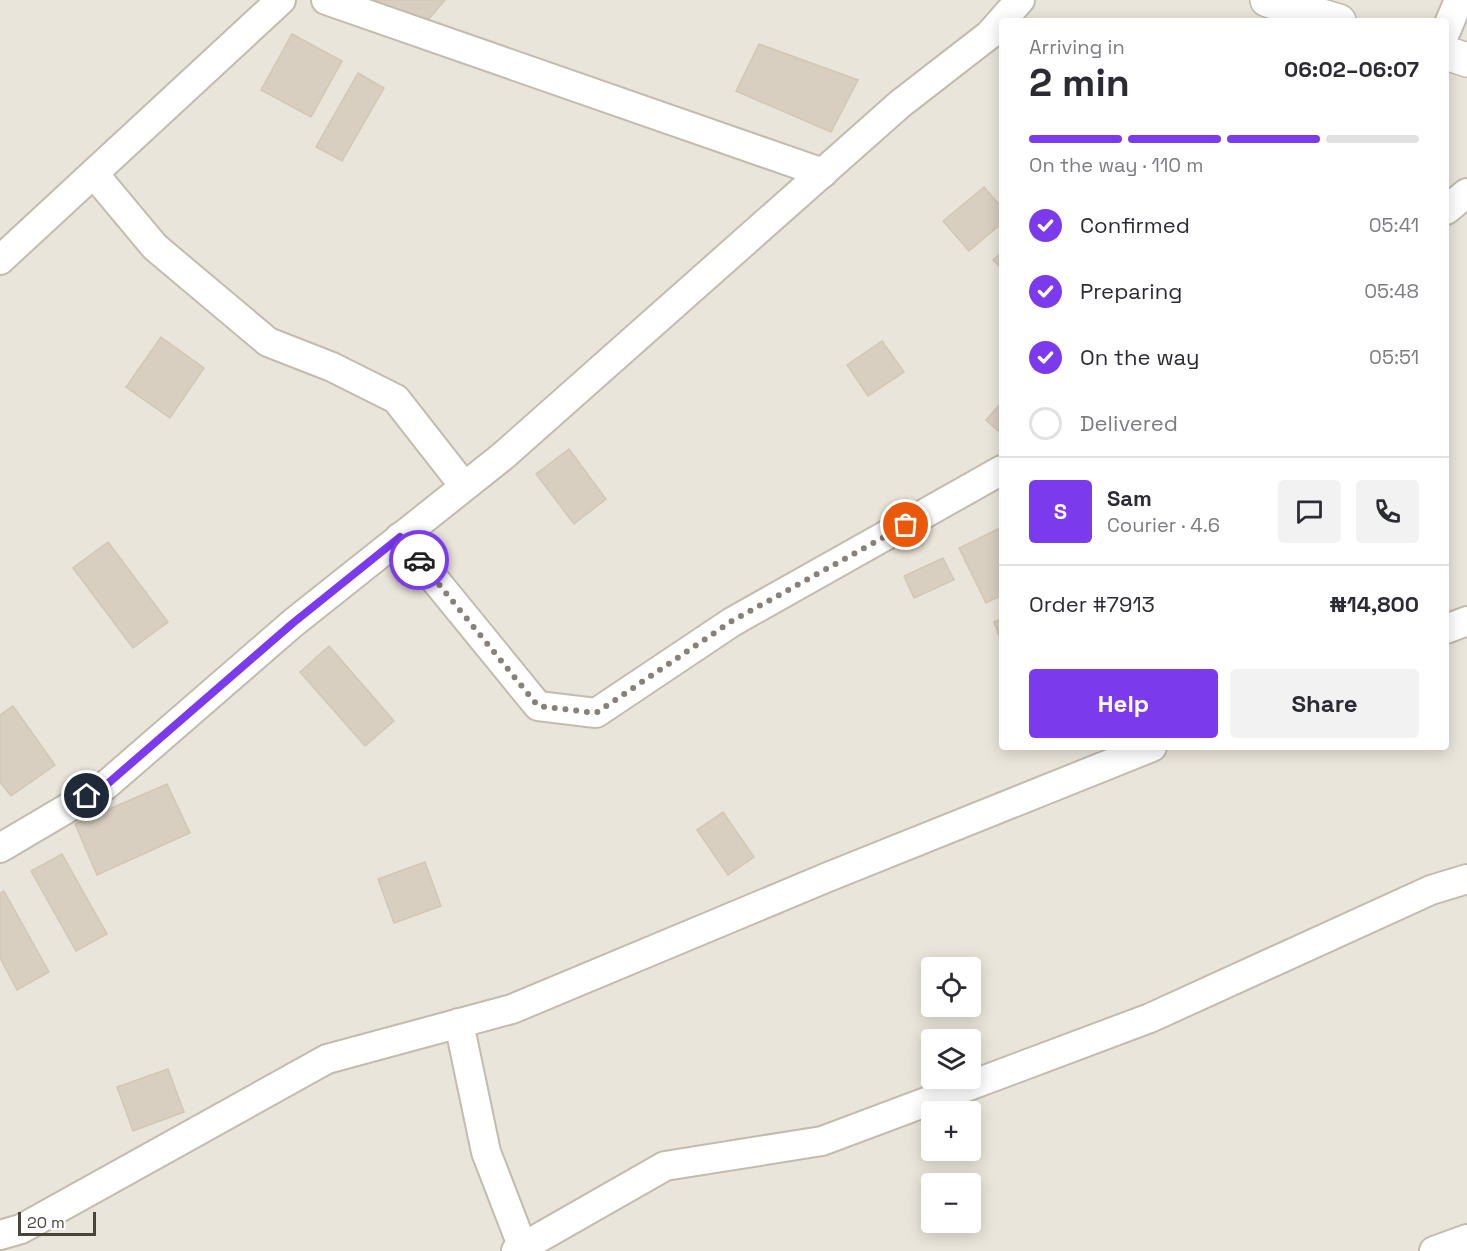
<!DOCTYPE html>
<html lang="en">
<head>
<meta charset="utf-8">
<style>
  :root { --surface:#fff; --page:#f2f2f3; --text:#2b2b33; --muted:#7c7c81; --line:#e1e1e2; --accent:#7c3aed }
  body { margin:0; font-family:"Space Grotesk",sans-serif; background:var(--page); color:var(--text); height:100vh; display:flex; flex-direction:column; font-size:22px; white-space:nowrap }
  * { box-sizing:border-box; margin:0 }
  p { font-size:20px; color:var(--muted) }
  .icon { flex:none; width:33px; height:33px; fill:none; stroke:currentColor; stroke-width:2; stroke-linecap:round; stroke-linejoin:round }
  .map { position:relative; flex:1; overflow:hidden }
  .panel { position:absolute; left:999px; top:18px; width:450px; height:732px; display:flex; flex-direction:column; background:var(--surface); border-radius:6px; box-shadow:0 3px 15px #0003 }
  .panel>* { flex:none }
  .controls { position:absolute; left:921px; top:957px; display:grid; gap:12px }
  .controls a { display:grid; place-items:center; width:60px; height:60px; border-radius:6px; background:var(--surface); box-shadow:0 3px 15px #0003; font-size:30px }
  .scale { position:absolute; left:18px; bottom:15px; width:78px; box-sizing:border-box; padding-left:6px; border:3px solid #4b4439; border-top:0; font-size:16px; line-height:21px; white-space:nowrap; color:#4b4439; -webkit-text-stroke:4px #fff; paint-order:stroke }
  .pin { position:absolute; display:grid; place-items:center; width:51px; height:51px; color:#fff; margin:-26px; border:3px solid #fff; border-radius:50%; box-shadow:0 2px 6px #0007 }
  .courier { position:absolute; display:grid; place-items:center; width:60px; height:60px; margin:-30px; border:4px solid #7c3aed; border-radius:50%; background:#fff; color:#222; box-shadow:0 2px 8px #0007 }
  .summary em { font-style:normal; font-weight:700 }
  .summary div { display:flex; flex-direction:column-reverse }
  .summary { display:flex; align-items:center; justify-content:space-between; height:102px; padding:0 30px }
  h1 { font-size:39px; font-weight:700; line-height:45px }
  .bar { display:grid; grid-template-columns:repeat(4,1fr); gap:9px 6px; align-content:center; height:72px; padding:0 30px }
  .bar i { height:8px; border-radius:4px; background:var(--line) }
  .bar .selected { background:var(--accent) }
  .bar p { grid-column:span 4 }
  .line { display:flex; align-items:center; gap:15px; padding:0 30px; border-top:2px solid var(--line) }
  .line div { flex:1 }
  .round { display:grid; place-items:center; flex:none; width:63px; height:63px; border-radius:6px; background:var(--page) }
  ol { padding:0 30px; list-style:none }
  li { display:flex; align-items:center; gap:18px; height:66px }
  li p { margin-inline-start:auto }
  li .icon { padding:6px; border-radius:50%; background:var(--accent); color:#fff; stroke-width:4 }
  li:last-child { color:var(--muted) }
  li i { width:33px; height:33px; border:3px solid var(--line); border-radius:50% }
  .primary-button { display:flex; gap:12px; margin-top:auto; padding:12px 30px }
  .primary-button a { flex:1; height:69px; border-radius:6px; background:var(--accent); color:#fff; font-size:24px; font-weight:700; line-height:69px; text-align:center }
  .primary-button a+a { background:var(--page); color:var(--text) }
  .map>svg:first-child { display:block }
</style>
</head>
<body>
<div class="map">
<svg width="1467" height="1251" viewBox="0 0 1467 1251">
  <rect width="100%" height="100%" fill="#f6f3ec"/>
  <path fill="#eae5da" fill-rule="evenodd" d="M0 0H1467V1251H0ZM1002 21H1446V747H1002ZM932 968H970V1006H932ZM932 1040H970V1078H932ZM932 1112H970V1150H932ZM932 1184H970V1222H932Z"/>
  <g fill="#d8cfc1" stroke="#d3c7b4" stroke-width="1.5">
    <polygon points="368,0 445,0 422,27"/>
    <polygon points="292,34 342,61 311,117 261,90"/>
    <polygon points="759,44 858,80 831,132 736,91"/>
    <polygon points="358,73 384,88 342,161 316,147"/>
    <polygon points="984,187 1002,208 1002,223 969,251 943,221"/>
    <polygon points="1002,252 1002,269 993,260"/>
    <polygon points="161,337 204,368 170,418 126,387"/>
    <polygon points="882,341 904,372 868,396 847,365"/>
    <polygon points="1002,402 1002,434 986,420"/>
    <polygon points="569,449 606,499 574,524 536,474"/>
    <polygon points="1002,527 1002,595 986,603 959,548"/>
    <polygon points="108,542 168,622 133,648 73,568"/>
    <polygon points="943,558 954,580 914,598 904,576"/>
    <polygon points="1002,619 1002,644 994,622"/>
    <polygon points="329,646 394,721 365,746 300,672"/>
    <polygon points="13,706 55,765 11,796 0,782 0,715"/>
    <polygon points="167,784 190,833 97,875 75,824"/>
    <polygon points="723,812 754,857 728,875 697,830"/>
    <polygon points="62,854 107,934 76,951 31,871"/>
    <polygon points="425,862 441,906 394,923 378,879"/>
    <polygon points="4,891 49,972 17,990 0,958 0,893"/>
    <polygon points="168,1069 184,1112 133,1131 117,1087"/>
  </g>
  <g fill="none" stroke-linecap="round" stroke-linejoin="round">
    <g stroke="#c2bbae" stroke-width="32">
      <g id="minor">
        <polyline points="326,0 823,173"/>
        <polyline points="1446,31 1459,0"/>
        <polyline points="94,174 155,247 268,342 332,367 396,399 464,486"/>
        <polyline points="1446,210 1467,193"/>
        <polyline points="0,260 281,0"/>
        <polyline points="400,537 538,706 596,713 732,622 1002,470"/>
        <polyline points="1446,629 1467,621"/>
        <polyline points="0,848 105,786 293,623 503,456 900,104 989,35 1020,0"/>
        <polyline points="459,1023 486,1152 523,1248"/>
        <polyline points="0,1235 21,1229 327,1059 512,1009 828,877 1152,747"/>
        <polyline points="516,1251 665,1166 822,1141 1150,1018 1431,890 1467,879"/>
        <polyline points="1434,1251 1467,1239"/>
      </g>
    </g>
    <g stroke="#c2bbae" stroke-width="36">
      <g id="tertiary">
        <polyline points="1267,0 1339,21"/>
        <polyline points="1446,53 1467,60"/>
      </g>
    </g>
    <use href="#minor" stroke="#fff" stroke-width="28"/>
    <use href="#tertiary" stroke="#fff" stroke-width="33"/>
  </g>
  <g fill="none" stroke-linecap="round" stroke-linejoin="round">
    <polyline stroke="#878178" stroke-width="6" stroke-dasharray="0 10.8" points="419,560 538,706 596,713 732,621 906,525"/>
    <polyline stroke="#7c3aed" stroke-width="8" points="87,796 105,786 293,623 400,537 419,560"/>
  </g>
</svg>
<div class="controls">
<a><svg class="icon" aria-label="locate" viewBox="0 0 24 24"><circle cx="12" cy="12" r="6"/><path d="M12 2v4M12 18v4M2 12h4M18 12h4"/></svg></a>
<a><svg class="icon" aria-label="layers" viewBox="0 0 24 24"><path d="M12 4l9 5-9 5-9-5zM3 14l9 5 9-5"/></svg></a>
<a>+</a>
<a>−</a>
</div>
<div class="scale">20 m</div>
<div class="pin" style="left:906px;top:525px;background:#ea580c"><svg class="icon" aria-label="bag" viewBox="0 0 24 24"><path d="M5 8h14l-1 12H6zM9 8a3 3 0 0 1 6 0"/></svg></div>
<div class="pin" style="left:87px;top:796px;background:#1f2937"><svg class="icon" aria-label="home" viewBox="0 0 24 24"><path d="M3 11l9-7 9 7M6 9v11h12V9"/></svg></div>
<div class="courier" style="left:419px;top:560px"><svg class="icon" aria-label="car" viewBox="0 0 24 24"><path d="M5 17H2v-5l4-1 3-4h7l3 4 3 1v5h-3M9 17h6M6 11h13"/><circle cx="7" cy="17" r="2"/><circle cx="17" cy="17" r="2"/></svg></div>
<section class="panel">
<div class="summary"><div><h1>2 min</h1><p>Arriving in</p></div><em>06:02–06:07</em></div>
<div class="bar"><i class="selected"></i><i class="selected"></i><i class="selected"></i><i></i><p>On the way · 110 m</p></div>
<ol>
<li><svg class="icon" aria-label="check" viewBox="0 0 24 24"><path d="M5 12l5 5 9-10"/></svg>Confirmed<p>05:41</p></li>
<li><svg class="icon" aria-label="check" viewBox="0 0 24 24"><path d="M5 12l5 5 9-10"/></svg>Preparing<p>05:48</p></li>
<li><svg class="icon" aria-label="check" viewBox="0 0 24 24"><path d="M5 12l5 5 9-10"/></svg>On the way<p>05:51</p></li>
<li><i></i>Delivered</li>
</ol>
<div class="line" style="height:108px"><b class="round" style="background:var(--accent);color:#fff">S</b><div><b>Sam</b><p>Courier · 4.6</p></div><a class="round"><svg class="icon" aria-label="chat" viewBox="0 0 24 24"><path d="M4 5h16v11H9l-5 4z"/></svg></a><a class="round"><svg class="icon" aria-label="phone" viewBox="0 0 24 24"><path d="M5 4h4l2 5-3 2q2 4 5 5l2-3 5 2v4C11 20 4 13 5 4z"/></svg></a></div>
<div class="line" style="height:78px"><div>Order #7913</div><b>₦14,800</b></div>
<div class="primary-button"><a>Help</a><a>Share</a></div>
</section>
</div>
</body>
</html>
